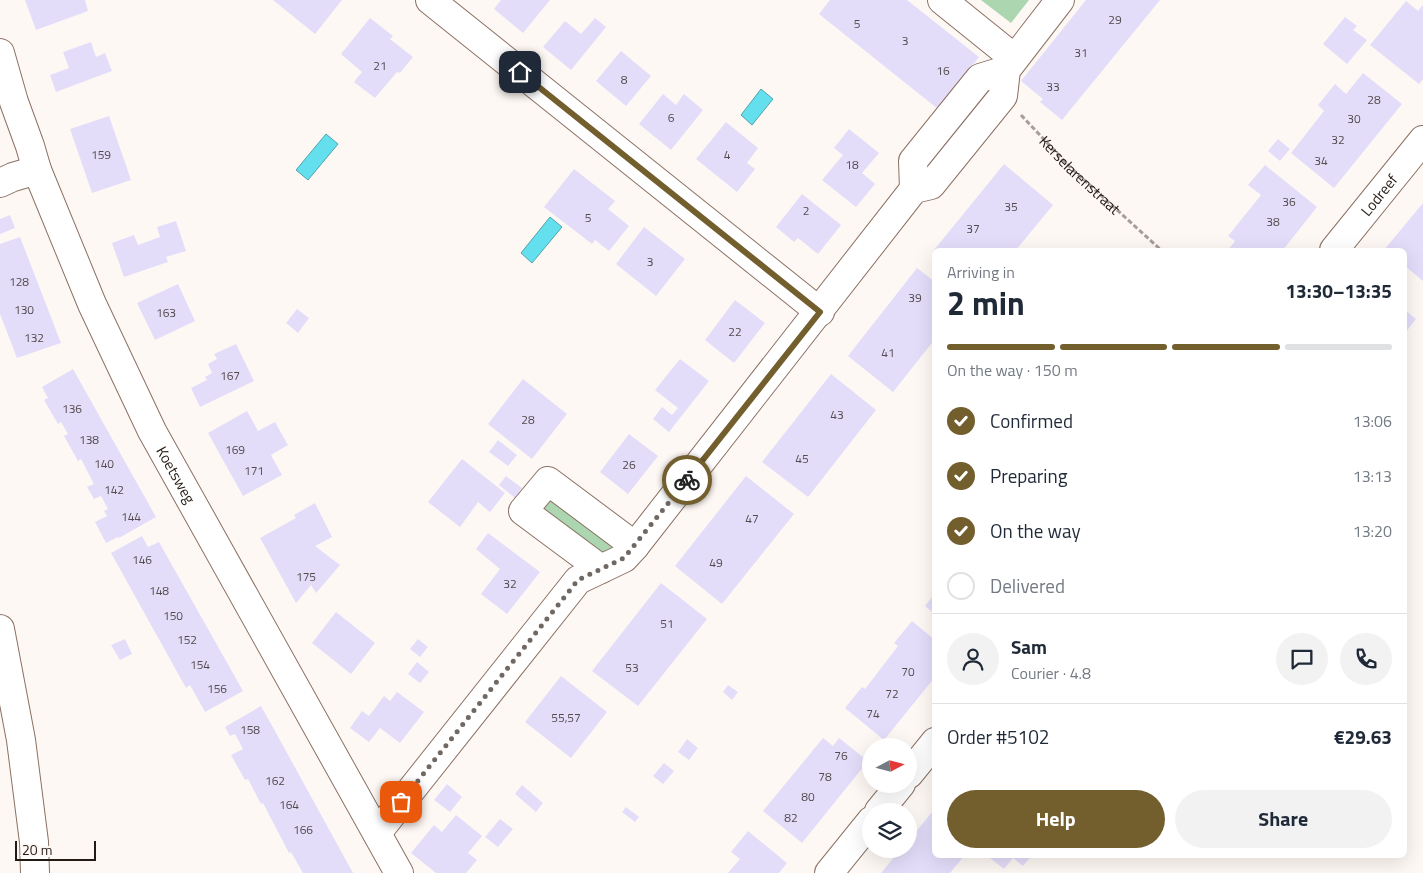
<!DOCTYPE html>
<html lang="en">
<head>
<meta charset="utf-8">
<style>
  :root { --surface:#fff; --page:#f2f2f3; --text:#1f2937; --muted:#747a83; --line:#e0e1e3; --accent:#735e2d }
  body { margin:0; font-family:"Titillium Web",sans-serif; background:var(--page); color:var(--text); height:100vh; display:flex; flex-direction:column; font-size:19px; white-space:nowrap }
  * { box-sizing:border-box; margin:0 }
  p { font-size:16px; color:var(--muted) }
  .icon { flex:none; width:28px; height:28px; fill:none; stroke:currentColor; stroke-width:2; stroke-linecap:round; stroke-linejoin:round }
  .map { position:relative; flex:1; overflow:hidden }
  .sheet { position:absolute; left:932px; top:248px; width:475px; height:610px; display:flex; flex-direction:column; background:var(--surface); border-radius:8px; box-shadow:0 5px 20px #0002 }
  .sheet>* { flex:none }
  .needle { width:32px; rotate:83deg }
  .controls { position:absolute; left:862px; top:738px; display:grid; gap:10px }
  .controls a { display:grid; place-items:center; width:55px; height:55px; border-radius:50%; background:var(--surface); box-shadow:0 5px 20px #0002; font-size:25px }
  .scale { position:absolute; left:15px; bottom:12px; width:81px; box-sizing:border-box; padding-left:5px; border:2px solid #241a14; border-top:0; font-size:14px; line-height:18px; white-space:nowrap; color:#241a14; -webkit-text-stroke:4px #fef8f5; paint-order:stroke }
  .pin { position:absolute; display:grid; place-items:center; width:42px; height:42px; color:#fff; margin:-21px; border-radius:10px; box-shadow:0 2px 8px #0006 }
  .courier { position:absolute; display:grid; place-items:center; width:50px; height:50px; margin:-25px; border:4px solid #735e2d; border-radius:50%; background:#fff; color:#222; box-shadow:0 1px 6px #0007 }
  .summary em { font-style:normal; font-weight:700 }
  .summary div { display:flex; flex-direction:column-reverse }
  .summary { display:flex; align-items:center; justify-content:space-between; height:85px; padding:0 15px }
  h1 { font-size:32px; font-weight:700; line-height:38px }
  .bar { display:grid; grid-template-columns:repeat(4,1fr); gap:8px 5px; align-content:center; height:60px; padding:0 15px }
  .bar i { height:6px; border-radius:4px; background:var(--line) }
  .bar .on { background:var(--accent) }
  .bar p { grid-column:span 4 }
  .line { display:flex; align-items:center; gap:12px; padding:0 15px; border-top:1px solid var(--line) }
  .line div { flex:1 }
  .round { display:grid; place-items:center; flex:none; width:52px; height:52px; border-radius:26px; background:var(--page) }
  ol { padding:0 15px; list-style:none }
  li { display:flex; align-items:center; gap:15px; height:55px }
  li p { margin-inline-start:auto }
  li .icon { padding:5px; border-radius:50%; background:var(--accent); color:#fff; stroke-width:4 }
  li:last-child { color:var(--muted) }
  li i { width:28px; height:28px; border:2px solid var(--line); border-radius:50% }
  .action { display:flex; gap:10px; margin-top:auto; padding:10px 15px }
  .action a { flex:1; height:58px; border-radius:30px; background:var(--accent); color:#fff; font-size:20px; font-weight:700; line-height:58px; text-align:center }
  .action a+a { background:var(--page); color:var(--text) }
  .map>svg:first-child { display:block }
</style>
</head>
<body>
<div class="map">
<svg width="1423" height="873" viewBox="0 0 1423 873">
  <rect width="100%" height="100%" fill="#fef8f5"/>
  <g fill="#abd6b0">
    <polygon points="981,0 1029,0 1011,23"/>
    <polygon points="548,481 635,546 601,569 523,511"/>
  </g>
  <g fill="#63dfed" stroke="#50a4ac">
    <polygon points="761,89 773,99 752,125 741,115"/>
    <polygon points="326,134 338,144 308,180 296,170"/>
    <polygon points="550,217 562,227 532,263 521,253"/>
  </g>
  <g fill="#e4ddfa">
    <polygon points="25,0 85,0 88,11 36,30"/>
    <polygon points="273,0 342,0 315,34"/>
    <polygon points="501,0 550,0 523,33 494,9"/>
    <polygon points="830,0 907,0 979,57 938,109 819,14"/>
    <polygon points="1086,0 1160,0 1062,120 1040,102 1043,99 1021,81"/>
    <polygon points="1406,1 1418,11 1423,5 1423,79 1419,84 1370,45"/>
    <polygon points="1345,17 1357,26 1353,30 1367,40 1347,64 1323,44"/>
    <polygon points="370,18 393,36 390,39 413,57 400,73 397,72 375,98 354,82 362,72 341,54"/>
    <polygon points="595,18 606,27 571,70 543,47 565,21 581,34"/>
    <polygon points="91,42 96,57 105,53 112,71 56,92 50,75 69,68 63,52"/>
    <polygon points="621,51 651,76 626,106 596,81"/>
    <polygon points="1363,73 1402,104 1334,188 1291,153 1324,111 1318,105 1335,84 1346,94"/>
    <polygon points="663,94 676,105 684,94 703,110 671,150 639,124"/>
    <polygon points="109,116 131,180 92,193 70,129"/>
    <polygon points="726,122 758,148 747,163 755,169 737,192 696,159"/>
    <polygon points="849,129 879,153 862,173 875,184 856,207 822,180 843,155 834,148"/>
    <polygon points="1278,139 1290,149 1280,161 1268,151"/>
    <polygon points="1004,164 1053,205 1016,250 934,250"/>
    <polygon points="1265,165 1317,207 1283,250 1228,250 1235,241 1228,236 1261,195 1248,185"/>
    <polygon points="574,169 615,201 608,209 629,226 609,251 595,240 592,244 544,207"/>
    <polygon points="802,194 841,225 818,254 798,238 794,242 776,227"/>
    <polygon points="1423,203 1423,281 1405,266 1405,250 1384,250"/>
    <polygon points="10,215 15,228 0,234 0,219"/>
    <polygon points="176,221 186,251 166,257 168,262 124,277 112,243 134,235 138,245 160,237 157,227"/>
    <polygon points="644,227 685,259 656,296 616,264"/>
    <polygon points="20,237 61,343 17,358 0,314 0,244"/>
    <polygon points="917,268 935,282 935,339 893,392 848,356"/>
    <polygon points="178,284 195,321 155,340 137,303"/>
    <polygon points="735,300 765,323 734,363 705,340"/>
    <polygon points="297,309 309,318 298,333 286,323"/>
    <polygon points="1405,310 1416,319 1405,333"/>
    <polygon points="236,344 254,381 200,407 191,388 207,380 205,377 212,373 208,364 217,359 214,354"/>
    <polygon points="680,359 709,381 669,432 653,419 662,407 672,415 678,408 655,390"/>
    <polygon points="73,369 156,517 119,538 118,537 106,543 95,522 107,516 104,511 108,509 101,496 94,499 87,487 94,484 81,459 78,461 64,436 68,434 61,422 58,424 44,400 48,398 42,387"/>
    <polygon points="831,374 876,410 808,497 762,462"/>
    <polygon points="523,379 567,414 532,459 488,424"/>
    <polygon points="247,411 258,431 275,422 288,445 271,455 282,475 243,496 208,433"/>
    <polygon points="629,434 658,456 628,494 600,472"/>
    <polygon points="498,440 517,455 508,466 489,452"/>
    <polygon points="462,459 505,493 490,512 478,502 460,527 428,502"/>
    <polygon points="506,476 522,488 515,498 499,485"/>
    <polygon points="746,476 794,514 722,604 675,566"/>
    <polygon points="315,503 332,537 315,546 340,565 316,593 311,585 296,603 260,538 296,518 294,515"/>
    <polygon points="488,533 540,572 507,614 481,594 500,569 476,549"/>
    <polygon points="142,536 148,547 159,542 243,691 205,712 190,685 186,688 111,553"/>
    <polygon points="661,583 707,619 638,706 592,671"/>
    <polygon points="935,593 935,614 925,606"/>
    <polygon points="336,612 375,643 351,674 312,643"/>
    <polygon points="912,621 935,640 935,677 884,740 845,708 862,687 865,689 898,646 894,643"/>
    <polygon points="125,639 132,654 120,660 111,645"/>
    <polygon points="418,639 428,647 420,657 410,649"/>
    <polygon points="417,662 429,672 420,683 408,674"/>
    <polygon points="561,676 607,712 571,758 525,722"/>
    <polygon points="728,685 738,692 732,700 723,692"/>
    <polygon points="397,692 424,712 400,743 380,728 369,742 350,728 362,711 369,716 384,696 390,701"/>
    <polygon points="261,706 275,731 353,873 303,873 291,852 289,853 263,803 261,804 248,779 245,780 231,755 243,749 235,734 230,736 225,727"/>
    <polygon points="823,738 833,746 839,738 868,761 802,843 763,811"/>
    <polygon points="687,739 698,748 689,760 678,752"/>
    <polygon points="664,763 674,771 663,784 653,776"/>
    <polygon points="447,784 462,797 450,812 434,800"/>
    <polygon points="522,785 543,803 536,812 515,794"/>
    <polygon points="626,807 639,817 635,822 622,812"/>
    <polygon points="933,811 935,813 935,855 965,855 950,873 881,873 901,849 909,849 909,840"/>
    <polygon points="456,815 482,836 468,853 477,860 466,873 436,873 411,853 434,825 442,832"/>
    <polygon points="500,819 513,829 498,847 485,837"/>
    <polygon points="748,831 787,863 779,873 728,873 740,859 731,852"/>
    <polygon points="986,855 1032,855 1023,866 1013,858 1004,869"/>
  </g>
  <g fill="none" stroke-linecap="round" stroke-linejoin="round">
    <g stroke="#8b7163" stroke-width="30">
      <g id="minor">
        <polyline points="430,0 820,312"/>
        <polyline points="942,0 1014,58"/>
        <path id="s2" d="M0 53 14 102 30 146 37 170 92 304 152 431 399 873"/>
        <polyline points="0,183 13,177 37,170"/>
        <polyline points="914,189 913,161 980,78 1006,70"/>
        <path id="s3" d="M1334 250 1423 140"/>
        <polyline points="601,569 523,511 548,481 635,546"/>
        <polyline points="0,629 21,740 34,842 35,873"/>
        <polyline points="909,774 935,742"/>
        <polyline points="879,811 901,784"/>
        <polyline points="377,833 578,580 624,558 635,546 914,189 931,185 1003,96 1006,70 1060,0"/>
        <polyline points="829,873 871,821"/>
      </g>
    </g>
    <path stroke="#a59e99" stroke-width="3" stroke-dasharray="5 2.5" stroke-linecap="butt" id="s1" d="M1021 115 1070 167 1161 250"/>
    <use href="#minor" stroke="#fff" stroke-width="28"/>
  </g>
  <g fill="none" stroke-linecap="round" stroke-linejoin="round">
    <polyline stroke="#706863" stroke-width="5" stroke-dasharray="0 9" points="401,802 578,580 624,558 687,480"/>
    <polyline stroke="#735e2d" stroke-width="6" points="520,72 820,312 687,480"/>
  </g>
  <g text-anchor="middle" dominant-baseline="central" stroke-width="4" stroke-linejoin="round" paint-order="stroke">
    <g font-size="12" fill="#544b4e">
      <text x="1115" y="19">29</text>
      <text x="857" y="23">5</text>
      <text x="905" y="40">3</text>
      <text x="1081" y="52">31</text>
      <text x="380" y="65">21</text>
      <text x="943" y="70">16</text>
      <text x="624" y="79">8</text>
      <text x="1053" y="86">33</text>
      <text x="1374" y="99">28</text>
      <text x="671" y="117">6</text>
      <text x="1354" y="118">30</text>
      <text x="1338" y="139">32</text>
      <text x="101" y="154">159</text>
      <text x="727" y="154">4</text>
      <text x="1321" y="160">34</text>
      <text x="852" y="164">18</text>
      <text x="1289" y="201">36</text>
      <text x="1011" y="206">35</text>
      <text x="806" y="210">2</text>
      <text x="588" y="217">5</text>
      <text x="1273" y="221">38</text>
      <text x="973" y="228">37</text>
      <text x="650" y="261">3</text>
      <text x="19" y="281">128</text>
      <text x="915" y="297">39</text>
      <text x="24" y="309">130</text>
      <text x="166" y="312">163</text>
      <text x="735" y="331">22</text>
      <text x="34" y="337">132</text>
      <text x="888" y="352">41</text>
      <text x="230" y="375">167</text>
      <text x="72" y="408">136</text>
      <text x="837" y="414">43</text>
      <text x="528" y="419">28</text>
      <text x="89" y="439">138</text>
      <text x="235" y="449">169</text>
      <text x="802" y="458">45</text>
      <text x="104" y="463">140</text>
      <text x="629" y="464">26</text>
      <text x="254" y="470">171</text>
      <text x="114" y="489">142</text>
      <text x="131" y="516">144</text>
      <text x="752" y="518">47</text>
      <text x="142" y="559">146</text>
      <text x="716" y="562">49</text>
      <text x="306" y="576">175</text>
      <text x="510" y="583">32</text>
      <text x="159" y="590">148</text>
      <text x="173" y="615">150</text>
      <text x="667" y="623">51</text>
      <text x="187" y="639">152</text>
      <text x="200" y="664">154</text>
      <text x="632" y="667">53</text>
      <text x="908" y="671">70</text>
      <text x="217" y="688">156</text>
      <text x="892" y="693">72</text>
      <text x="873" y="713">74</text>
      <text x="566" y="717">55,57</text>
      <text x="250" y="729">158</text>
      <text x="841" y="755">76</text>
      <text x="825" y="776">78</text>
      <text x="275" y="780">162</text>
      <text x="808" y="796">80</text>
      <text x="289" y="804">164</text>
      <text x="791" y="817">82</text>
      <text x="303" y="829">166</text>
    </g>
    <g font-size="15" fill="#241a14" stroke="#fef8f5">
      <text stroke="none"><textPath href="#s1" startOffset="84">Kerselarenstraat</textPath></text>
      <text stroke="none"><textPath href="#s3" startOffset="71">Lodreef</textPath></text>
      <text stroke="none"><textPath href="#s2" startOffset="458">Koetsweg</textPath></text>
    </g>
  </g>
</svg>
<div class="controls">
<a><svg class="needle" viewBox="-14 -14 28 28"><path d="M0-13l5 13h-10z" fill="#e53935"/><path d="M0 13l5-13h-10z" fill="#747a83"/></svg></a>
<a><svg class="icon" aria-label="layers" viewBox="0 0 24 24"><path d="M12 4l9 5-9 5-9-5zM3 14l9 5 9-5"/></svg></a>
</div>
<div class="scale">20 m</div>
<div class="pin" style="left:401px;top:802px;background:#ea580c"><svg class="icon" aria-label="bag" viewBox="0 0 24 24"><path d="M5 8h14l-1 12H6zM9 8a3 3 0 0 1 6 0"/></svg></div>
<div class="pin" style="left:520px;top:72px;background:#1f2937"><svg class="icon" aria-label="home" viewBox="0 0 24 24"><path d="M3 11l9-7 9 7M6 9v11h12V9"/></svg></div>
<div class="courier" style="left:687px;top:480px"><svg class="icon" aria-label="bike" viewBox="0 0 24 24"><circle cx="6" cy="16" r="4"/><circle cx="18" cy="16" r="4"/><path d="M6 16l4-8h5l3 8M10 8l3 8H6M13 5h3"/></svg></div>
<section class="sheet">
<div class="summary"><div><h1>2 min</h1><p>Arriving in</p></div><em>13:30–13:35</em></div>
<div class="bar"><i class="on"></i><i class="on"></i><i class="on"></i><i></i><p>On the way · 150 m</p></div>
<ol>
<li><svg class="icon" aria-label="check" viewBox="0 0 24 24"><path d="M5 12l5 5 9-10"/></svg>Confirmed<p>13:06</p></li>
<li><svg class="icon" aria-label="check" viewBox="0 0 24 24"><path d="M5 12l5 5 9-10"/></svg>Preparing<p>13:13</p></li>
<li><svg class="icon" aria-label="check" viewBox="0 0 24 24"><path d="M5 12l5 5 9-10"/></svg>On the way<p>13:20</p></li>
<li><i></i>Delivered</li>
</ol>
<div class="line" style="height:90px"><a class="round"><svg class="icon" aria-label="person" viewBox="0 0 24 24"><circle cx="12" cy="8" r="4"/><path d="M4 21q1-7 8-7t8 7"/></svg></a><div><b>Sam</b><p>Courier · 4.8</p></div><a class="round"><svg class="icon" aria-label="chat" viewBox="0 0 24 24"><path d="M4 5h16v11H9l-5 4z"/></svg></a><a class="round"><svg class="icon" aria-label="phone" viewBox="0 0 24 24"><path d="M5 4h4l2 5-3 2q2 4 5 5l2-3 5 2v4C11 20 4 13 5 4z"/></svg></a></div>
<div class="line" style="height:65px"><div>Order #5102</div><b>€29.63</b></div>
<div class="action"><a>Help</a><a>Share</a></div>
</section>
</div>
</body>
</html>
